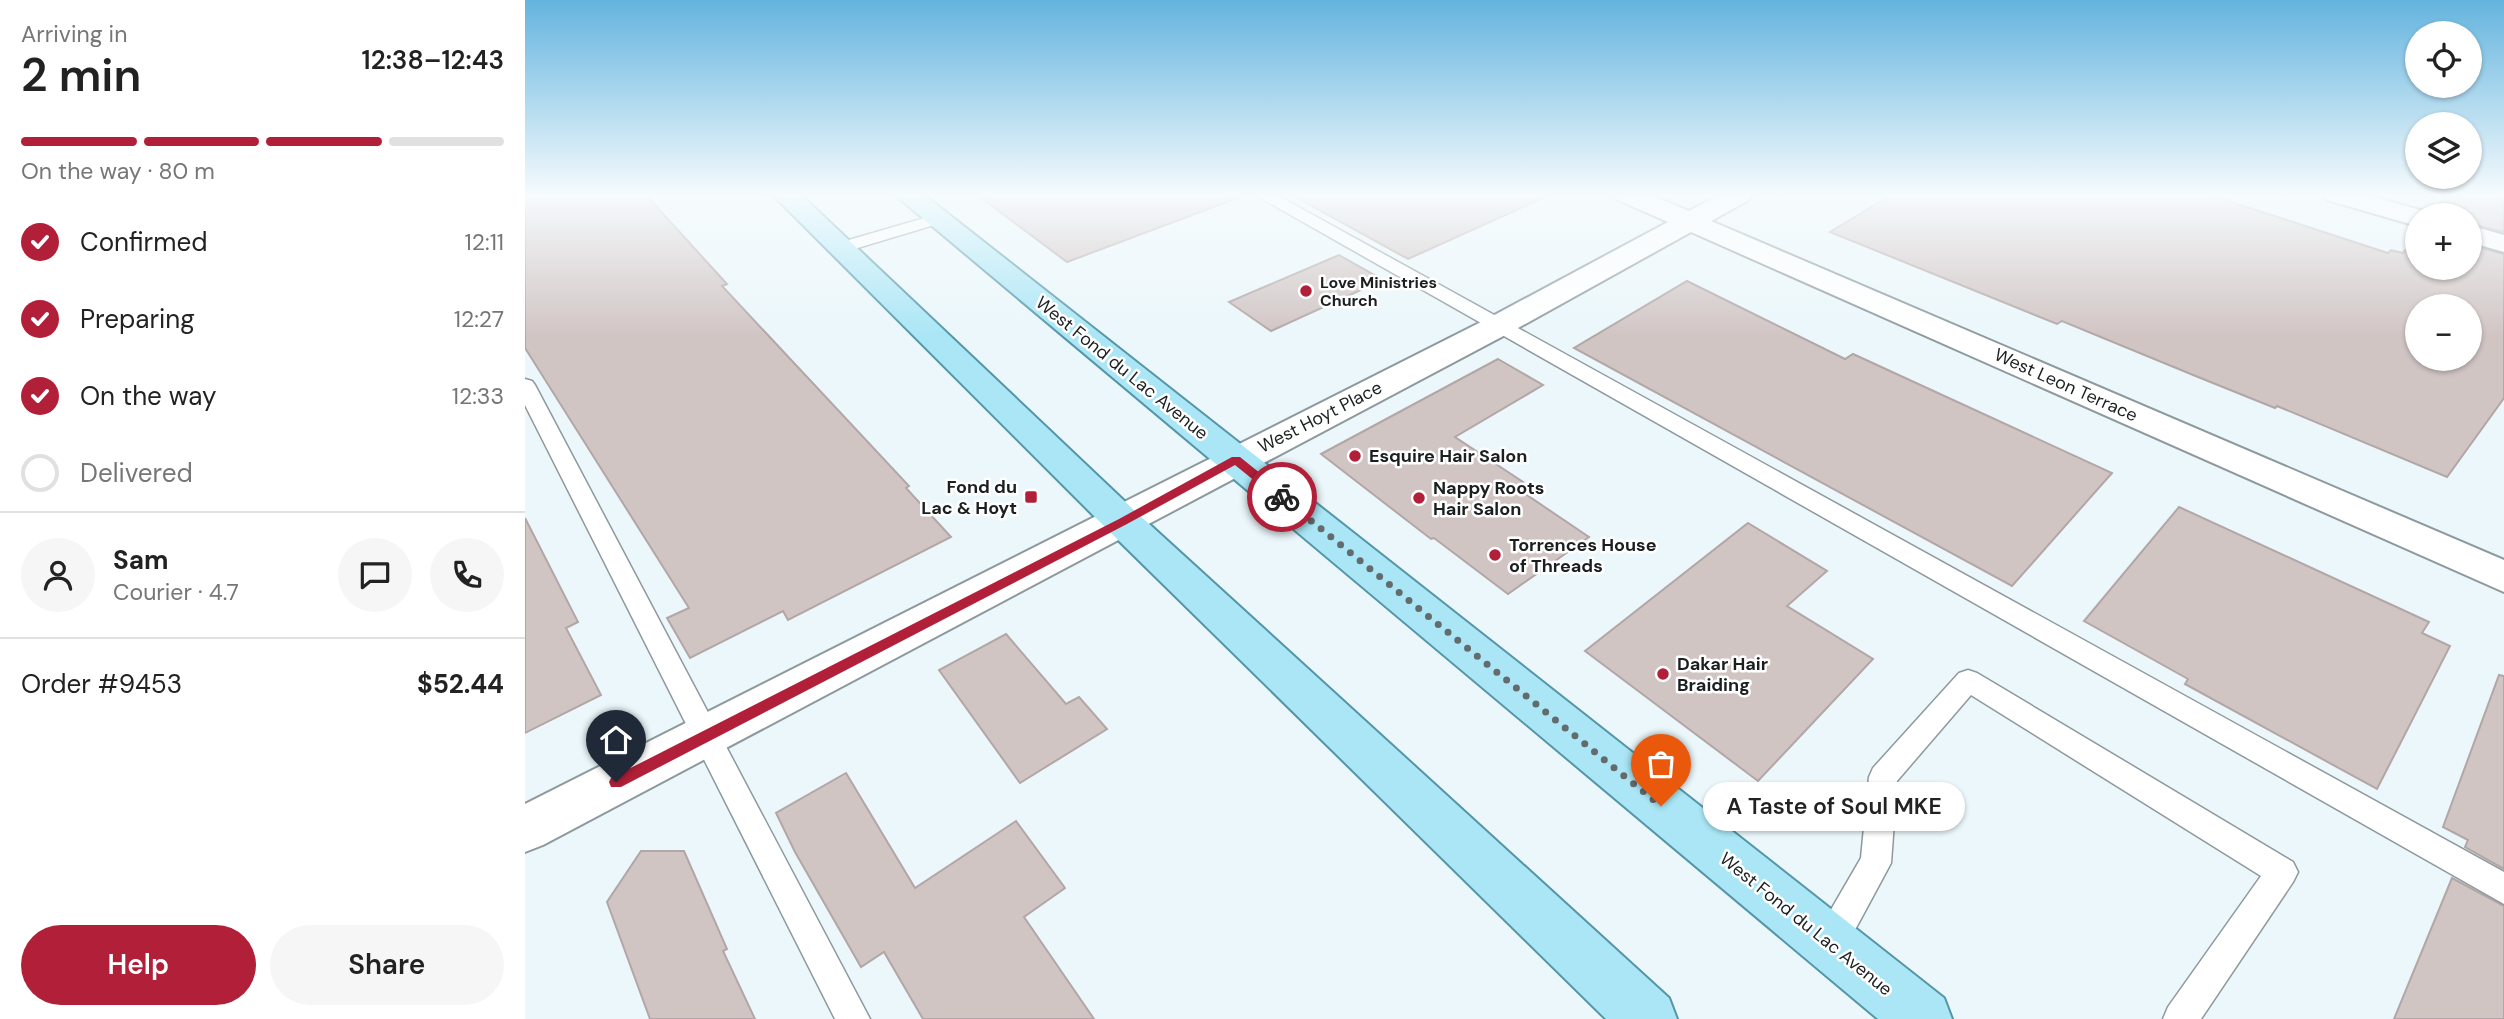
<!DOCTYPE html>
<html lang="en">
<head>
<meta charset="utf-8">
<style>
  :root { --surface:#fff; --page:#f6f6f6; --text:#222; --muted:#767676; --line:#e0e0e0; --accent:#b21f38 }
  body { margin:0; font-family:"DM Sans",sans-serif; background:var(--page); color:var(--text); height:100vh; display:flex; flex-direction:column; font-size:26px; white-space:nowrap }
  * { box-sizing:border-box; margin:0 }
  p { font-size:23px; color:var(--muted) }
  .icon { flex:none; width:38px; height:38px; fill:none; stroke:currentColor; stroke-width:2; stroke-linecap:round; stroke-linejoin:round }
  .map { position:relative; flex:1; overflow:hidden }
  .sheet { display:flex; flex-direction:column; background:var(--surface); width:525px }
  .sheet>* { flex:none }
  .buttons { position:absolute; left:1880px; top:21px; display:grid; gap:14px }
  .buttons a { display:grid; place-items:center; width:77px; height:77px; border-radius:50%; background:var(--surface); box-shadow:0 2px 5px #0004; font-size:35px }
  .pin { position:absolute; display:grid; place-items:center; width:60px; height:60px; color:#fff; margin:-72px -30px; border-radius:50% 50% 50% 0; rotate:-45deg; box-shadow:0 0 7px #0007 }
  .pin .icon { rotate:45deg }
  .courier { position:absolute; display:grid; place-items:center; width:70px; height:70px; margin:-35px; border:5px solid #b21f38; border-radius:50%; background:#fff; color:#222; box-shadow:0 2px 9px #0007 }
  .bubble { position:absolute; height:49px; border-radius:24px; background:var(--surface); box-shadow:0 2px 5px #0004; font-size:23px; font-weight:600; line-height:49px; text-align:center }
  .headline em { font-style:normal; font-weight:600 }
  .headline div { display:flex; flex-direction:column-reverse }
  .headline { display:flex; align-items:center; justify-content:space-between; height:119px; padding:0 21px }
  h1 { font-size:46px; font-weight:600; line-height:52px }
  .bar { display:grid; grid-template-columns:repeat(4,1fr); gap:10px 7px; align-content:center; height:84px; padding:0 21px }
  .bar i { height:9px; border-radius:5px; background:var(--line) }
  .bar .current { background:var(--accent) }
  .bar p { grid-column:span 4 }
  .line { display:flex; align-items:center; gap:18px; padding:0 21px; border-top:2px solid var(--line) }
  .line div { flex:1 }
  .round { display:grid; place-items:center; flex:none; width:74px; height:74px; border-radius:37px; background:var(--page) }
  ol { padding:0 21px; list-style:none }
  li { display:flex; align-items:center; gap:21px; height:77px }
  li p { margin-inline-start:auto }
  li .icon { padding:7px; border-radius:50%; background:var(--accent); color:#fff; stroke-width:4 }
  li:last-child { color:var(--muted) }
  li i { width:38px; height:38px; border:4px solid var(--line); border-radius:50% }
  .action { display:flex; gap:14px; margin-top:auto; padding:14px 21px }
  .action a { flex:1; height:80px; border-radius:42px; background:var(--accent); color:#fff; font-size:28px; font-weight:600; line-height:80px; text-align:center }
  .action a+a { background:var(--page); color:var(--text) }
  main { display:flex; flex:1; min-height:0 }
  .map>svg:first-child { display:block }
</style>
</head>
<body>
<main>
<section class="sheet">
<div class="headline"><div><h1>2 min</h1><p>Arriving in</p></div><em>12:38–12:43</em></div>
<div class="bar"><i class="current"></i><i class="current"></i><i class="current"></i><i></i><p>On the way · 80 m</p></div>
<ol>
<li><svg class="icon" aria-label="check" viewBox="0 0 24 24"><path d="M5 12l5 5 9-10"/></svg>Confirmed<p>12:11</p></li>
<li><svg class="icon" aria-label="check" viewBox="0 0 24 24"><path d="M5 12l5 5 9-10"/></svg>Preparing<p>12:27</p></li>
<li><svg class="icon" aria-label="check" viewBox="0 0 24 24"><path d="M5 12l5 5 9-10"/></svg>On the way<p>12:33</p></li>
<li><i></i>Delivered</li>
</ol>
<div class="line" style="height:126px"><a class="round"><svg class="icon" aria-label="person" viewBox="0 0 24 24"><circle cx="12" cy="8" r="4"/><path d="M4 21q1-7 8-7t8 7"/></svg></a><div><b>Sam</b><p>Courier · 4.7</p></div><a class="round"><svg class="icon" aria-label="chat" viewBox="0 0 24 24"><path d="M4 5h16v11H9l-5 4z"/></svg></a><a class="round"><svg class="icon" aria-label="phone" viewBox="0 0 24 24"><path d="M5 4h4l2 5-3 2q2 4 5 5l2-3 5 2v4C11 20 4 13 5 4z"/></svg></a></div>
<div class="line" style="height:91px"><div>Order #9453</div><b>$52.44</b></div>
<div class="action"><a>Help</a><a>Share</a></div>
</section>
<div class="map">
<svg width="1979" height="1019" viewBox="0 0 1979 1019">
  <rect width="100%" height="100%" fill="#ebf7fb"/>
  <g fill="#d1c5c4" stroke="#b2a6a6" stroke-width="2" fill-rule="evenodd">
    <polygon points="0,194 120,194 202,284 197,286 384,486 381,488 426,537 263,620 258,611 165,658 142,618 164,608 0,348"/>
    <polygon points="451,194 712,194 713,198 542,262"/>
    <polygon points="765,194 1027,194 883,259"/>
    <path d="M1368 194H1682L1863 253 1866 250 1878 253 1892 234V268H1944V245L1979 254V398L1922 477 1752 406 1750 408 1673 377 1537 321 1532 324 1305 232ZM1892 306H1944V359H1892Z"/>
    <polygon points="1922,194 1979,194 1979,232 1944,223 1944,215 1907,215"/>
    <polygon points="814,255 858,280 746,331 704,302"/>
    <polygon points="1162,281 1320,359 1328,354 1587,473 1487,586 1049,348"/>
    <polygon points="973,359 1018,385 930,437 998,482 990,487 1064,537 983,594 909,538 906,539 796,454"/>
    <polygon points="1654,507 1904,622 1897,633 1925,646 1852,789 1660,684 1663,679 1559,621"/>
    <polygon points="0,518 53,622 41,628 76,695 0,733"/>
    <polygon points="1223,523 1302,571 1262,606 1348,659 1233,781 1060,651"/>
    <polygon points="481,634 541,704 554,697 582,729 495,783 414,670"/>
    <polygon points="1974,675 1979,676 1979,869 1940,847 1943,840 1918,827"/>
    <polygon points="321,773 390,888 491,821 540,888 499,917 569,1019 398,1019 359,952 336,967 270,852 251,813"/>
    <polygon points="116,851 159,851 202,949 198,951 230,1019 125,1019 82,902"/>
    <polygon points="1927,878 1979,906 1979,1019 1869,1019"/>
  </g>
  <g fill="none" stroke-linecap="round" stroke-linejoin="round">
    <g stroke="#8e999d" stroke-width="3">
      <g id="lane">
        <polygon points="732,194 750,194 1979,872 1979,904 734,197"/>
        <polygon points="413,214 421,219 419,222 316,253 308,248 310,244"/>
        <polygon points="0,379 7,381 10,385 345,1019 310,1019 0,405"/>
        <polygon points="1443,670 1452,673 1768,862 1773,872 1768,882 1676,1019 1638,1019 1643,1007 1736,876 1446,695 1372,781 1366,863 1317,954 1305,959 1293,954 1289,943 1293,932 1336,858 1344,777 1348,768 1434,673"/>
      </g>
    </g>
    <g stroke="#8e999d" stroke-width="4">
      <g id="street">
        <polygon points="1089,194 1123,194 1164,211 1196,194 1228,194 1224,200 1186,221 1979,560 1979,592 1166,232 984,333 18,845 0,852 0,804 962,319 1143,222 1093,200"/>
        <polygon points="1798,194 1838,194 1902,212 1904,215 1892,215 1892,226 1802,200"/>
        <polygon points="1944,225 1979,235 1979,252 1944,242"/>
      </g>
    </g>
    <g stroke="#5496a7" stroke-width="4">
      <g id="primary">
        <polygon points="247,194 275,194 612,513 1144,998 1152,1019 1081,1019 584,531"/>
        <polygon points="369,194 398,194 1419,998 1427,1019 1353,1019"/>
      </g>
    </g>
    <use href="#lane" fill="#fff" fill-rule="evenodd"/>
    <use href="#street" fill="#fff" fill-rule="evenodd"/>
    <use href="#primary" fill="#aae6f5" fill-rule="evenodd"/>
  </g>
  <linearGradient id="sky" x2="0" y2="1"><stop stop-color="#64b4de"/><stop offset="0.58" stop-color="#f6fbfd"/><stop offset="1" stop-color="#f6fbfd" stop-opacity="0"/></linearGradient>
  <rect width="1979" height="336" fill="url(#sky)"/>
  <polygon fill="#b21f38" points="707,457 715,457 761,494 761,500 753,500 710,465 602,524 96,787 86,787 84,782 86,778 594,519"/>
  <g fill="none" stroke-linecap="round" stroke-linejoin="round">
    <polyline stroke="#646b6d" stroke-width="7" stroke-dasharray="0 12.6" points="757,497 1136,806"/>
  </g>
  <g fill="#b21f38" stroke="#fff" stroke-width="2.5">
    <circle cx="781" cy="291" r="7"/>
    <circle cx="830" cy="456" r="7"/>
    <rect x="499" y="490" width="14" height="14" rx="3.5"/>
    <circle cx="894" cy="498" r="7"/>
    <circle cx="970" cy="555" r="7"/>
    <circle cx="1138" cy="674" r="7"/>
  </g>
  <g text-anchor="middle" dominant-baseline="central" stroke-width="5" stroke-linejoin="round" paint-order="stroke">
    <g font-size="16" font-weight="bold" fill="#1b1f20" stroke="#fff" text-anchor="start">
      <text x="795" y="282">Love Ministries<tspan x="795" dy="18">Church</tspan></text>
    </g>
    <g font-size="18" fill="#1b1f20" stroke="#fff">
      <text transform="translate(597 368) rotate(39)">West Fond du Lac Avenue</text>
      <text transform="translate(1541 385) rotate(24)">West Leon Terrace</text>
      <text transform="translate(795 417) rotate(-27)">West Hoyt Place</text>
      <text transform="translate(1281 924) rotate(39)">West Fond du Lac Avenue</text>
    </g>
    <g font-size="18" font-weight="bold" fill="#1b1f20" stroke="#fff" text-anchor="start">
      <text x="844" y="456">Esquire Hair Salon</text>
      <text x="492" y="487" text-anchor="end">Fond du<tspan x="492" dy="21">Lac &amp; Hoyt</tspan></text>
      <text x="908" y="488">Nappy Roots<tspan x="908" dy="21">Hair Salon</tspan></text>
      <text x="984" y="545">Torrences House<tspan x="984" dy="21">of Threads</tspan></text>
      <text x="1152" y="664">Dakar Hair<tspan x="1152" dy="21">Braiding</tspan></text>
    </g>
  </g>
</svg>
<div class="buttons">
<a><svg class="icon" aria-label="locate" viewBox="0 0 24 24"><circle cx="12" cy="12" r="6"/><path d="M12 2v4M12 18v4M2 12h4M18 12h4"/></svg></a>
<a><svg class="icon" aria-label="layers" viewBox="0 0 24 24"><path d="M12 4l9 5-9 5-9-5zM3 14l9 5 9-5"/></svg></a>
<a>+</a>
<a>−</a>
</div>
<div class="pin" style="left:1136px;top:806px;background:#ea580c"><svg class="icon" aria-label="bag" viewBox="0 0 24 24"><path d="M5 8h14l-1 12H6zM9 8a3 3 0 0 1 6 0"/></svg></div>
<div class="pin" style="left:91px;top:782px;background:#1f2937"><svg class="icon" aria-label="home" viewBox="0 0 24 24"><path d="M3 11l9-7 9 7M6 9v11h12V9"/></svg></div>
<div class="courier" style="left:757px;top:497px"><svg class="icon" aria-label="bike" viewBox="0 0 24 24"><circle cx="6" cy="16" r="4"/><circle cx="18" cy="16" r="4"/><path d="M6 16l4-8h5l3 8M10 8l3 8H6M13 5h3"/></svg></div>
<div class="bubble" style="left:1178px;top:782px;width:262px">A Taste of Soul MKE</div>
</div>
</main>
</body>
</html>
